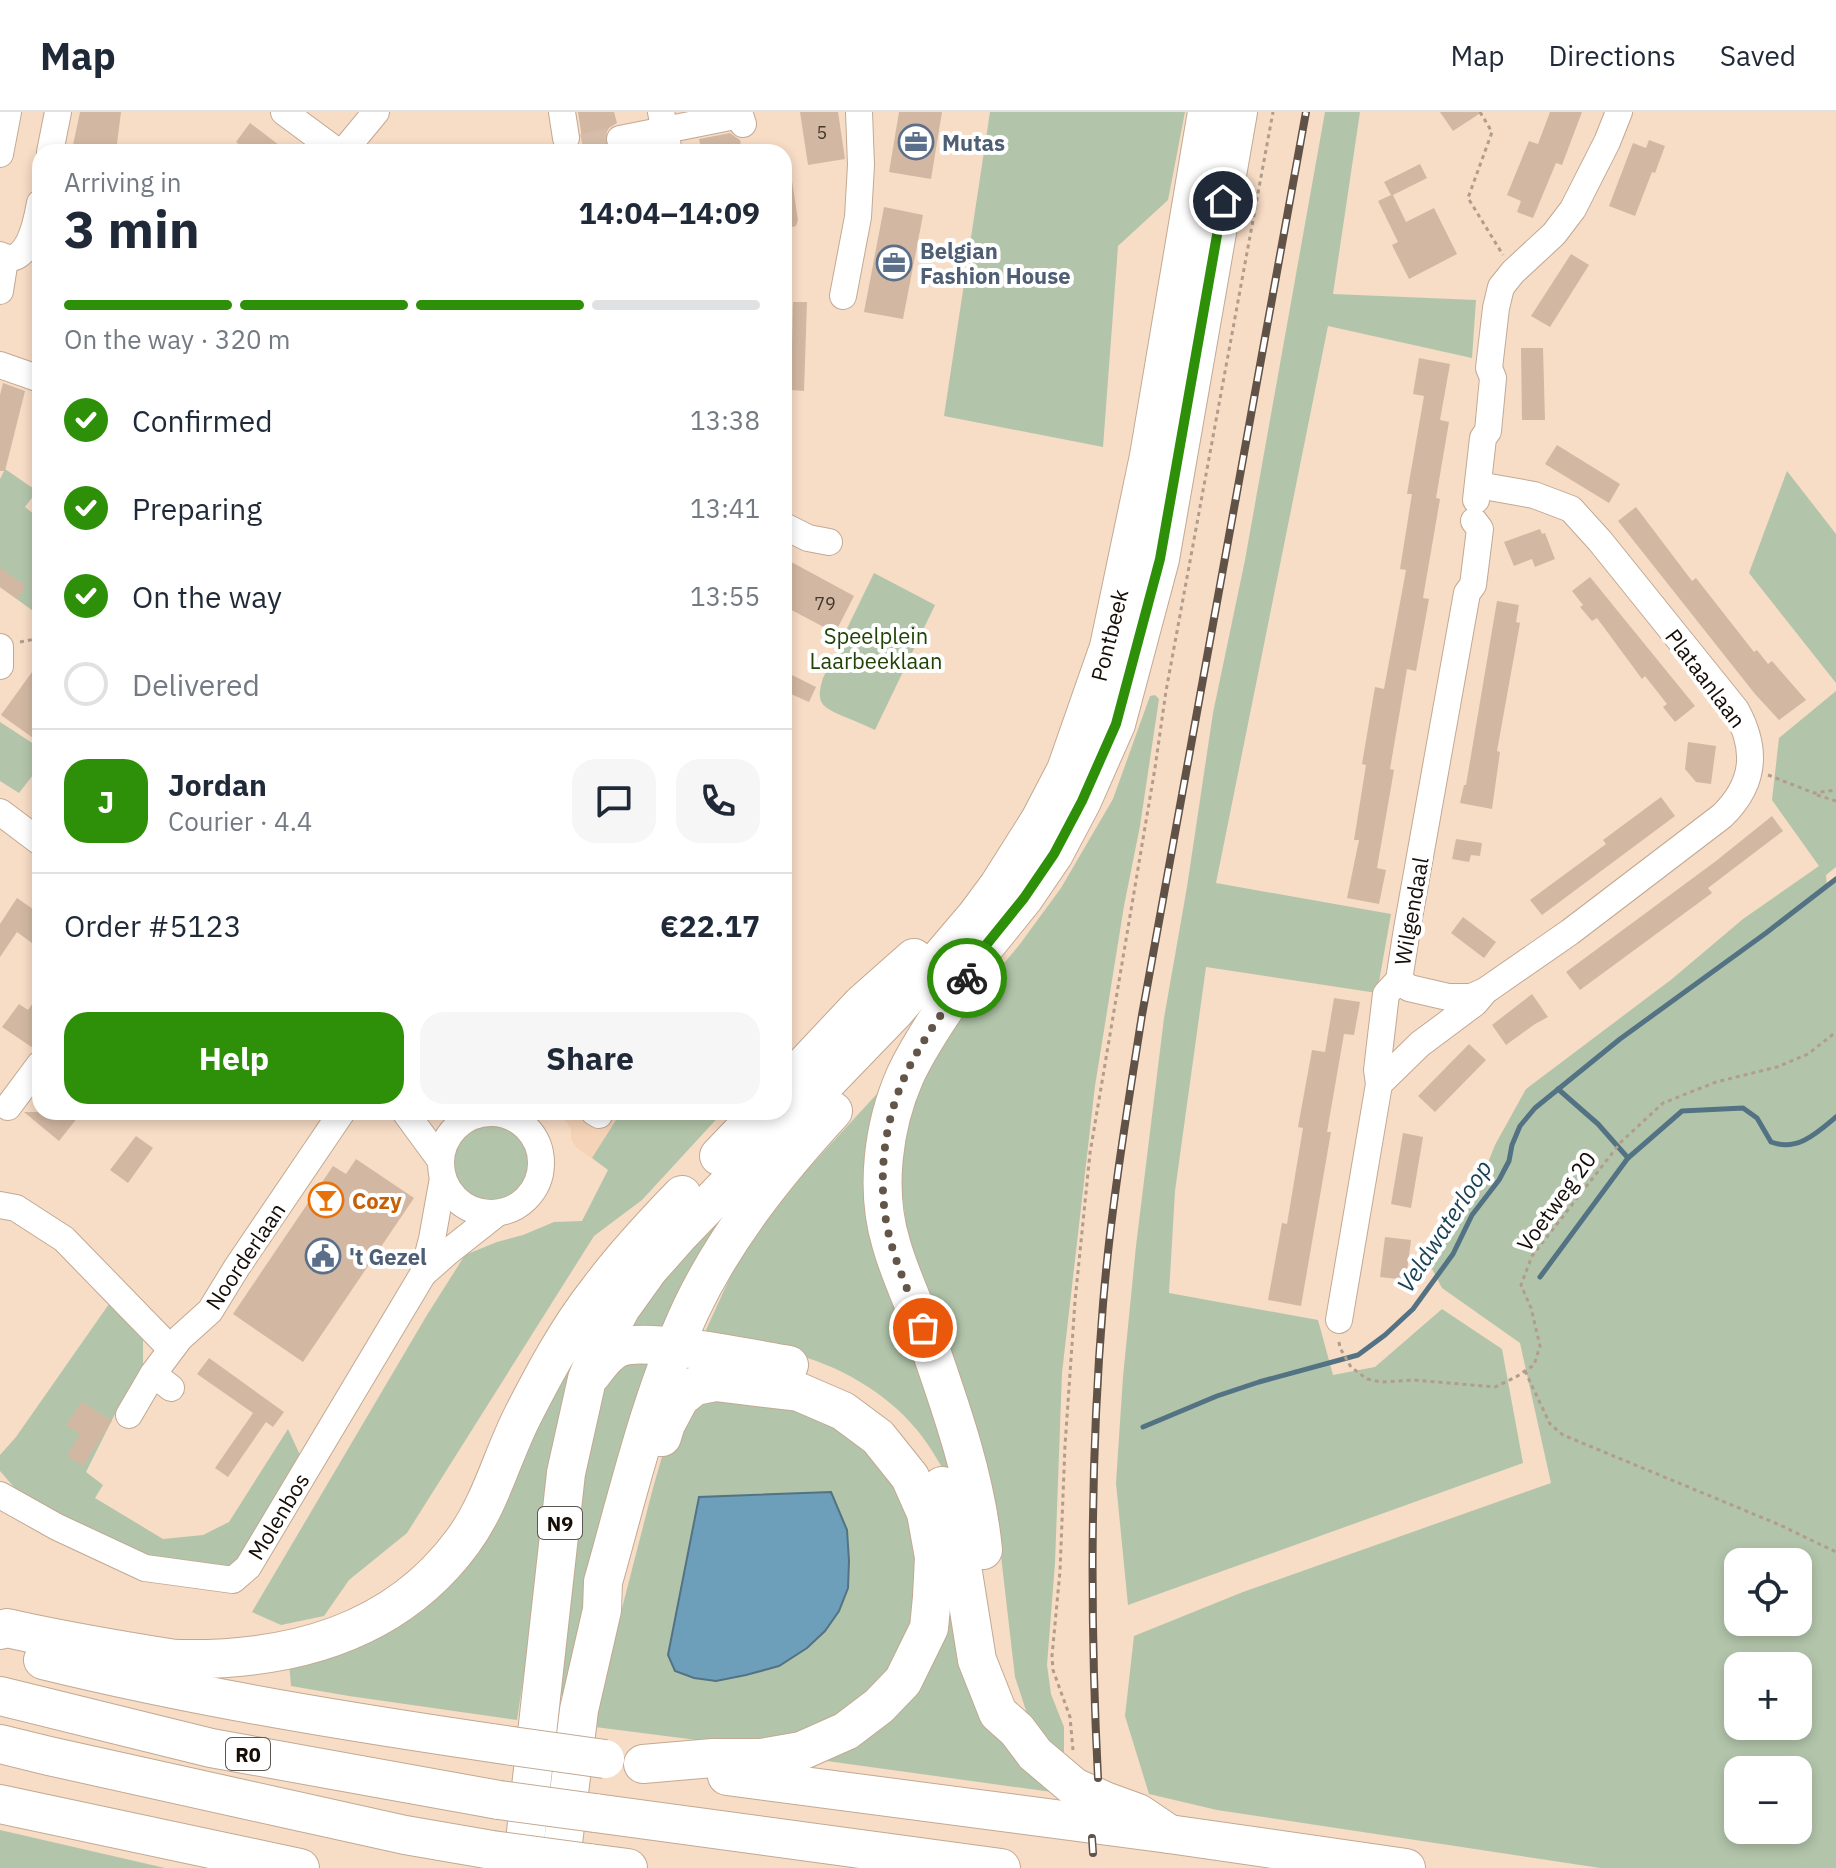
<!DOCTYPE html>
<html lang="en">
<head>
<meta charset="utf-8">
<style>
  :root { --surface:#fff; --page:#f6f6f7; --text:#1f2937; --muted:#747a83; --line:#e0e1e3; --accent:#2e8f09 }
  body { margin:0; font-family:"IBM Plex Sans",sans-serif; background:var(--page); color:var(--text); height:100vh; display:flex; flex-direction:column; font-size:30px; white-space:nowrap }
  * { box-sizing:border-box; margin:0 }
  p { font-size:26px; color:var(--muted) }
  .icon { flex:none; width:44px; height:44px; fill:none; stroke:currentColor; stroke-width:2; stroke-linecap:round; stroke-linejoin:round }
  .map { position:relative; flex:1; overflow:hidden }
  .sheet { position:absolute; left:32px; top:32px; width:760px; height:976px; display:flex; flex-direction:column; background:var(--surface); border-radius:24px; box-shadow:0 4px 12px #0003 }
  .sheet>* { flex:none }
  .fabs { position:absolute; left:1724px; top:1436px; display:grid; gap:16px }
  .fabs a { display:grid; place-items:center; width:88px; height:88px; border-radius:16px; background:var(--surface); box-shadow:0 4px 12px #0003; font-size:40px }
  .pin { position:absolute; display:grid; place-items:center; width:68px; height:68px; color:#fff; margin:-34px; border:4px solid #fff; border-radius:50%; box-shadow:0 2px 8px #0007 }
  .courier { position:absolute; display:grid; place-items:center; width:80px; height:80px; margin:-40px; border:6px solid #2e8f09; border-radius:50%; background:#fff; color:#222; box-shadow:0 2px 10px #0007 }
  .head em { font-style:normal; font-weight:800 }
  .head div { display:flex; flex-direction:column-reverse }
  .head { display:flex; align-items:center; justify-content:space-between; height:136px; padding:0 32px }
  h1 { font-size:52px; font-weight:800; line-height:60px }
  .bar { display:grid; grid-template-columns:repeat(4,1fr); gap:12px 8px; align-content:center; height:96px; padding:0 32px }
  .bar i { height:10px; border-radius:6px; background:var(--line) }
  .bar .active { background:var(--accent) }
  .bar p { grid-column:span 4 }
  .line { display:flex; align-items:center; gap:20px; padding:0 32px; border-top:2px solid var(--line) }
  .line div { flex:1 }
  .round { display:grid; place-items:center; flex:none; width:84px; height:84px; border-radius:24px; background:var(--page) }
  ol { padding:0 32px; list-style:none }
  li { display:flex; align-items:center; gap:24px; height:88px }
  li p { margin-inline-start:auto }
  li .icon { padding:8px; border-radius:50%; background:var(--accent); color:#fff; stroke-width:4 }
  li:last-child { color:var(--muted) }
  li i { width:44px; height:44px; border:4px solid var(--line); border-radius:50% }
  .button { display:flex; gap:16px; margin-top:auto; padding:16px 32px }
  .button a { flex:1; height:92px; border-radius:24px; background:var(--accent); color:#fff; font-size:32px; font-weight:800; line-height:92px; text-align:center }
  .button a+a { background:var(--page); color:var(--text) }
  header { display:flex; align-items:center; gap:48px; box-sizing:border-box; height:112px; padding:0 40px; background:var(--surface); border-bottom:2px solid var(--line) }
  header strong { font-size:38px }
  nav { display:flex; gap:44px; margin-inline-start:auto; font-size:28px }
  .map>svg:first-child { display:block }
</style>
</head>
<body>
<header>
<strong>Map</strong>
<nav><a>Map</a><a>Directions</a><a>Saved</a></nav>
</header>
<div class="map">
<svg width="1836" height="1756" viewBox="0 0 1836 1756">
  <rect width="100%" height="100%" fill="#f7dcc6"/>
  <polygon fill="#f4d3b7" points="560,1000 621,1000 592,1046 577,1036 571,1027 571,1017"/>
  <g fill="#b2c5aa" fill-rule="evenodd">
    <polygon points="990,0 1185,0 1168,88 1118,134 1103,335 944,304"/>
    <polygon points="1325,0 1360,0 1333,182 1476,188 1472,246 1328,214 1216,771 1391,802 1377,881 1206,855 1175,1079 1169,1181 1318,1208 1333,1263 1375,1255 1442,1197 1502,1237 1523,1351 1128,1493 1116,1371 1123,1265 1136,1134 1164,906 1187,775 1213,601 1245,448"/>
    <polygon points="5,357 37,379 25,395 40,407 40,496 36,501 0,475 0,367"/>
    <polygon points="1787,359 1836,422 1836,571 1749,461"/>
    <path d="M874 461 935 493 875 618C865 613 855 609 845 605 822 595 815 592 823 566Z"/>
    <path d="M1836 579V755L1826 763 1827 776 1836 770V1756H1600L1217 1698 1149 1682 1125 1604 1134 1524 1243 1480 1551 1371 1520 1231 1442 1176 1431 1155 1459 1099 1487 1053 1495 1033 1526 977 1672 867 1743 807 1819 754 1772 688 1779 626ZM1738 1450H1798V1510H1738ZM1738 1554H1798V1614H1738ZM1738 1658H1798V1718H1738Z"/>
    <polygon points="1155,583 1159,587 1140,714 1124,794 1095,974 1062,1261 1055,1451 1047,1553 1051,1582 1064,1615 1064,1645 1034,1623 1015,1565 995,1392 908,1126 900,1065 906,1008 921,965 961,903 1020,832 1061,776 1113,687 1150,584"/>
    <polygon points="0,610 40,636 40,654 19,681 0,669"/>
    <path d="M898 959 874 1042 933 1277 953 1375C942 1355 931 1335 917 1318 887 1281 837 1252 792 1242 762 1236 730 1234 700 1231L732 1161 755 1123 806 1059Z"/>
    <polygon points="621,1000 723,1000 642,1088 594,1124 407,1421 349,1468 324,1504 281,1513 252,1500 427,1203 465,1143 497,1130 523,1123 554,1110 582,1109 608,1058 592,1046"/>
    <circle cx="491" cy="1051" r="38"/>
    <polygon points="735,1088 670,1226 623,1224 657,1174"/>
    <polygon points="109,1192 143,1226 143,1260 121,1290 86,1360 103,1373 95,1386 163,1427 203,1423 229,1410 288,1317 300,1343 233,1454 223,1459 150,1448 20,1382 0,1359 0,1343 16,1325"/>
    <polygon points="587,1210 538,1470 517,1608 349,1584 291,1574 289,1550 382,1517"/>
    <polygon points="664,1244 571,1585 555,1582 567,1467 600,1274 619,1251"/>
    <polygon points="753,1283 858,1323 917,1408 917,1512 886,1570 828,1609 799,1621 764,1628 697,1628 595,1615 620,1504 653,1376 670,1317 702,1286"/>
    <polygon points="895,1318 910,1334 922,1352 968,1537 1066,1682 805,1646 933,1519 893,1330"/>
    <polygon points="0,1718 165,1756 0,1756"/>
  </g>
  <polygon fill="#6d9fba" stroke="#537384" stroke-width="2" points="831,1380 847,1418 849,1449 848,1476 839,1499 825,1519 807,1536 779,1554 746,1563 716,1569 694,1566 675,1559 668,1543 699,1385"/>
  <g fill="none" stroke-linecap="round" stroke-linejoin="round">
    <g stroke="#537384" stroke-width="5">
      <path d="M1558 977 1598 1012 1628 1046 1682 999 1743 996 1757 1006 1771 1030C1797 1040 1817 1021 1836 1005"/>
      <polyline points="1540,1165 1628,1046"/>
      <polyline points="1143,1315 1217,1284 1259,1270 1358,1243 1385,1223 1413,1197 1453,1142 1472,1103 1499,1068 1509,1049 1512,1033 1520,1014 1535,996 1620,927 1766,821 1836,767"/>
    </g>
  </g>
  <g fill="#d2b8a3">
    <polygon points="80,0 121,0 116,40 82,40 72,38"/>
    <polygon points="578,0 614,0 617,11 609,16 605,23 605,31 611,40 584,40"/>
    <polygon points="800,0 838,0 845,47 808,53"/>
    <polygon points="899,0 942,0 931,67 889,60"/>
    <polygon points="1440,0 1482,0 1453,19"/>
    <polygon points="1550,0 1582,0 1562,53 1556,51 1533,106 1517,100 1521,89 1507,83 1529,29 1538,32"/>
    <polygon points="250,11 262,20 288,40 249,40 236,30"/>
    <polygon points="730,21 740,28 742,40 702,40 699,27"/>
    <polygon points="1649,28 1665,34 1655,61 1652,60 1635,104 1609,94 1633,31 1646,36"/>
    <polygon points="1420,52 1427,66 1393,83 1406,110 1434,96 1457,142 1409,167 1392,133 1398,130 1378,89 1391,83 1384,70"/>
    <polygon points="792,69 798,108 796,114 784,117 784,70"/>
    <polygon points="884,95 923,103 903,207 864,200"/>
    <polygon points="1571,142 1589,153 1550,215 1531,204"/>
    <polygon points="793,190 807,190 804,279 791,278"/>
    <polygon points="1521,236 1543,236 1545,308 1522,308"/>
    <polygon points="1419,246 1450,252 1440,308 1449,310 1436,386 1440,387 1423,486 1429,487 1416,559 1407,557 1390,657 1394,658 1377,756 1386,758 1379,792 1347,786 1359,728 1354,728 1366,653 1362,652 1375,575 1384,577 1406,458 1400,457 1412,382 1407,382 1424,284 1413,282"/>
    <polygon points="3,271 25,279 5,359 0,359 0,283"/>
    <polygon points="1557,333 1620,372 1609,391 1545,352"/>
    <polygon points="1636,395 1692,469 1696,466 1754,540 1757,538 1768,552 1772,549 1806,588 1779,608 1755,582 1618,409"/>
    <polygon points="1540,417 1542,422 1545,421 1555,447 1535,455 1532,447 1514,454 1504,430"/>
    <polygon points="784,446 854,484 835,521 784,494"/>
    <polygon points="0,456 26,474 17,487 0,475"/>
    <polygon points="1590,465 1695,594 1675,610 1663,595 1667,592 1645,564 1642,567 1597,506 1592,509 1580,495 1583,493 1572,479"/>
    <polygon points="1497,489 1519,493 1516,510 1520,511 1497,639 1500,640 1492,697 1460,691 1464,673 1466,673"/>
    <polygon points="40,549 40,631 1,603"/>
    <polygon points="784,559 816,575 809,590 784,579"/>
    <polygon points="1688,630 1716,634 1711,672 1696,670 1685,657"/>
    <polygon points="1661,685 1675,704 1542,803 1530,788 1606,732 1603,728"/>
    <polygon points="1772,704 1783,719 1708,776 1712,781 1580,878 1566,860 1716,749"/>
    <polygon points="1456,727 1482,731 1480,744 1471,743 1469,750 1452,747"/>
    <polygon points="17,786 40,802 40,837 17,820 0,845 0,812"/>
    <polygon points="1463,805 1496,830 1484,846 1451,821"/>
    <polygon points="40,881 40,926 33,936 2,915 19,892 28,898"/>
    <polygon points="1532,882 1548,905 1535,912 1506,933 1492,913"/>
    <polygon points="1334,886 1360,890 1354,923 1344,922 1327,1020 1331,1020 1301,1194 1268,1188 1282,1111 1287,1112 1303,1016 1298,1015 1312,938 1325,940"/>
    <polygon points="1469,932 1486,948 1435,1000 1418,984"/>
    <polygon points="24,1000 82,1000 59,1029"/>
    <polygon points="1403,1021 1423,1025 1411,1096 1391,1092"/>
    <polygon points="136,1024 153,1036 128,1071 110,1058"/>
    <polygon points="356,1047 414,1086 303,1250 233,1202 333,1054 346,1062"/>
    <polygon points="1385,1125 1411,1128 1406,1168 1380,1165"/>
    <polygon points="209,1246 284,1300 273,1315 266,1310 228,1365 215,1356 253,1301 197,1262"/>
    <polygon points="82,1290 112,1309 83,1354 67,1344 80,1322 66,1313"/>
  </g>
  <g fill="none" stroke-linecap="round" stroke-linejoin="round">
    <polyline stroke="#d5bda9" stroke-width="26" stroke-dasharray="26 13" stroke-linecap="butt" points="583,35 620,27"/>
    <g stroke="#c2a993" stroke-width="28">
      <g id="minor">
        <polyline points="284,0 338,40"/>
        <polyline points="562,0 566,26"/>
        <polyline points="661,0 669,40"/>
        <polyline points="620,27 740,3 743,12"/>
        <polyline points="50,40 58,0"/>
        <polyline points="343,40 376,0"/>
        <polyline points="0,42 8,0"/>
        <path d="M0 143C28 158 37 108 40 91"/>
        <polyline points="0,179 5,147"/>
        <polyline points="843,184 858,105 861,53 859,0"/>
        <polyline points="0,253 40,267"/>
        <polyline points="1476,388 1483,326 1488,319 1493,266 1489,256 1496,196 1501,175 1513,160 1554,122 1573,97 1607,30 1619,0"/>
        <polyline points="784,414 808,426 829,430"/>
        <polyline points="0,535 0,554"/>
        <polyline points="0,700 40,730"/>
        <polyline points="1399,868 1409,876 1448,885 1471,885 1485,879"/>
        <path d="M1379 972 1420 932 1475 891 1485 879 1570 820 1722 704C1755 672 1758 638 1736 598L1600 429 1571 397 1534 383 1478 373"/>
        <polyline points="8,995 40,952"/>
        <polyline points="405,1000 441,1049"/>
        <polyline points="594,1000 599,1003"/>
        <circle cx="491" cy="1051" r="50"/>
        <polyline points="0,1093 16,1096 64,1127 171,1237"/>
        <polyline points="423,1162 448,1140 496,1102"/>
        <polyline points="1339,1208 1379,972 1377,958 1386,882 1399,868 1407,817 1467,481 1473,473 1480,417 1474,409"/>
        <polyline points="171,1276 153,1262 180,1226 210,1199 237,1155 342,1000"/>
        <polyline points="129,1303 153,1262"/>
        <polyline points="0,1383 57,1415 145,1456 233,1468 248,1455 423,1162 432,1127 443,1066"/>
      </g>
    </g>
    <g stroke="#c2a993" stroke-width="40">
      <g id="highway">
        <path d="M970 861C963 874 953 884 945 896 931 917 916 940 905 964 883 1014 875 1078 891 1131 900 1164 916 1195 927 1227 951 1296 976 1366 983 1438"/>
        <polyline points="944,877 982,838 1024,786 1054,742 1082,689 1116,612 1160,447 1238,0"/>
        <polyline points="784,975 862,892 914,846"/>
        <polyline points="719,1044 761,1000"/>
        <path d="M592 1262C599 1253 607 1241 618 1236 645 1224 756 1248 789 1253"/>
        <polyline points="942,1374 957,1423 977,1548 998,1601 1017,1618 1035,1642 1074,1675 1105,1689 1138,1701 1169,1722"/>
        <path d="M0 1518 7 1516C46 1525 85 1532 126 1539 143 1541 162 1546 179 1547 290 1549 395 1522 463 1429 491 1391 502 1344 523 1303 545 1260 568 1217 598 1179 623 1145 652 1114 682 1083"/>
        <path d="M43 1548C198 1586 355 1611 512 1634"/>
        <polyline points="0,1584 211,1636 499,1688"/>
        <polyline points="0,1632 49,1644 405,1723 492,1738"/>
        <polyline points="643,1652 713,1646 761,1646 801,1639 846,1619 879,1594 903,1569 929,1516 932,1485 934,1445 926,1401 910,1365 878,1325 843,1299 799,1280 715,1270 695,1274 680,1286 666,1312 662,1325"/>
        <polyline points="727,1664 1169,1722 1406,1756"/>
        <polyline points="0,1692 300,1756"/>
        <polyline points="595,1701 1001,1756"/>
        <polyline points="589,1751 628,1756"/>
        <polyline points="522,1756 566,1361 587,1267 600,1234 621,1196 649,1157 681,1121 896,898 976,804 999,773 1040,708 1066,658 1109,535 1149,344 1207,0"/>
        <path d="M560 1756 579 1598 602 1498 603 1470C629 1378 651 1283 691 1197 726 1123 778 1059 833 999"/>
      </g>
    </g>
    <g stroke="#b29d8b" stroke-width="3" stroke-dasharray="4 4" stroke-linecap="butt">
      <polyline points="1480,0 1492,20 1468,86 1503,143"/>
      <polyline points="20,530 40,526"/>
      <polyline points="1768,663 1814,681 1836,678"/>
      <polyline points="1817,683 1836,689"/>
      <polyline points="1339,1230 1340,1236 1351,1255 1367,1267 1381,1270 1414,1268 1495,1275 1516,1265 1534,1253 1540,1234 1531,1196 1521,1173 1532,1144 1621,1030 1663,991 1716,970 1777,955 1808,942 1836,920"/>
      <polyline points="1525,1259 1550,1312 1563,1323 1780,1413 1836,1440"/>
      <polyline points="1073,1638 1070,1605 1053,1558 1052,1544 1060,1459 1065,1334 1075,1189 1090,1041 1155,656 1166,579 1273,0"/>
    </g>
    <use href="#minor" stroke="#fff" stroke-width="26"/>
    <use href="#highway" stroke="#fff" stroke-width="38"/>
    <g stroke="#605246" stroke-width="8">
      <g id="rail">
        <path d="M1098 1666C1090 1508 1090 1350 1103 1192 1111 1095 1127 999 1142 903L1306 0"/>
        <polyline points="1092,1726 1093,1741"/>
      </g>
    </g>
    <use href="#rail" stroke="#fff" stroke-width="5" stroke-dasharray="15" stroke-linecap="butt"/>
    <g stroke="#c2a993" stroke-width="40" stroke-linecap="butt">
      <g id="highway-bridge">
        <polyline points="512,1634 605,1647"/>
        <polyline points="499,1688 595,1701"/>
        <polyline points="492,1738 589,1751"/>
      </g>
    </g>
    <use href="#highway-bridge" stroke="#fff" stroke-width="38"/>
  </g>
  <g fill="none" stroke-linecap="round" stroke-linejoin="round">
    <path stroke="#645549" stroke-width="8" stroke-dasharray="0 14.4" d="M923 1216C912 1188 899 1160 891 1131 876 1078 882 1014 905 964 921 929 945 897 967 866"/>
    <polyline stroke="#2e8f09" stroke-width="10" points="967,866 982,838 1024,786 1054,742 1082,689 1116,612 1160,447 1223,89"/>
  </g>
  <defs>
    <g id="office-ring" transform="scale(1.8)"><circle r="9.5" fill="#fff" stroke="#5c6f8a" stroke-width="1.5"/><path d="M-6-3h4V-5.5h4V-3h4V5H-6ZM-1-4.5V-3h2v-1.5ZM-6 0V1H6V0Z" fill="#5c6f8a"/></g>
    <g id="bar-ring" transform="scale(1.8)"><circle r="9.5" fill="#fff" stroke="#e8710a" stroke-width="1.5"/><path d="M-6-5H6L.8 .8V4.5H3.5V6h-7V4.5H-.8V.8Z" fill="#e8710a"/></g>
    <g id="civic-ring" transform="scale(1.8)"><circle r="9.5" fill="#fff" stroke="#5c6f8a" stroke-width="1.5"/><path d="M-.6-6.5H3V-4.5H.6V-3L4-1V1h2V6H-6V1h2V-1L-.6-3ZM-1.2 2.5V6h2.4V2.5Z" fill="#5c6f8a"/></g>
  </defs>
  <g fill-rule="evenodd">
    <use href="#office-ring" x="916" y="30"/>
    <use href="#office-ring" x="894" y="151"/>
    <use href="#bar-ring" x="326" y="1088"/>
    <use href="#civic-ring" x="323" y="1144"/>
  </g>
  <g text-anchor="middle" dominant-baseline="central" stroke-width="8" stroke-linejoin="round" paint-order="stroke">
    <g font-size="18" fill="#44382d">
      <text x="822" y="20">5</text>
      <text x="825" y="491">79</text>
    </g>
    <g fill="#fff" stroke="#5b5651" stroke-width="2">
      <rect x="538" y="1395" width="44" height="32" rx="6"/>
      <rect x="226" y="1626" width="44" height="32" rx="6"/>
    </g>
    <g font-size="20" font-weight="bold" fill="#150d06">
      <text x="560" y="1411">N9</text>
      <text x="248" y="1642">R0</text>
    </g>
    <g font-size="22" font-weight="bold" fill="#4e5e75" stroke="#fff" text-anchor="start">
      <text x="942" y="30">Mutas</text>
      <text x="920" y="138">Belgian<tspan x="920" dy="25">Fashion House</tspan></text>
      <text x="349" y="1144">'t Gezel</text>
    </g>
    <g font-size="22" fill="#204406" stroke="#fff">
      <text x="876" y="523">Speelplein<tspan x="876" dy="25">Laarbeeklaan</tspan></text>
    </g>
    <g font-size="22" fill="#150d06" stroke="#fff">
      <text transform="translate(1109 523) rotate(-76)">Pontbeek</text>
      <text transform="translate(1706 566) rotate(53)">Plataanlaan</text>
      <text transform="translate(1411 799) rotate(-80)">Wilgendaal</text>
      <text transform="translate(1556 1089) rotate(-54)">Voetweg 20</text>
      <text transform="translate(245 1144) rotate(-56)">Noorderlaan</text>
      <text transform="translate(278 1404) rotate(-59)">Molenbos</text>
    </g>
    <g font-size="22" font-weight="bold" fill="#c56008" stroke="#fff" text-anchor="start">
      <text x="352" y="1088">Cozy</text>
    </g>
    <g font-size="24" font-style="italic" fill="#163f54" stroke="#fff">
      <text transform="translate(1444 1114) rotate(-57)">Veldwaterloop</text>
    </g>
  </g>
</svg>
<div class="fabs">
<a><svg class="icon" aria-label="locate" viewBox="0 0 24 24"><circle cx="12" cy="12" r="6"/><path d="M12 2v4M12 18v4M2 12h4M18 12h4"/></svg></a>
<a>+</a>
<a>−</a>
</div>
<div class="pin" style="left:923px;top:1216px;background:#ea580c"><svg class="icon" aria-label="bag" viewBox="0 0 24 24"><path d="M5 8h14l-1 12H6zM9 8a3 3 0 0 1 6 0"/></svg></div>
<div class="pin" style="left:1223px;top:89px;background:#1f2937"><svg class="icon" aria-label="home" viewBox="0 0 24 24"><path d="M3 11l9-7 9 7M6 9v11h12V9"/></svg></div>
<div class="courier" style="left:967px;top:866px"><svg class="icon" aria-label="bike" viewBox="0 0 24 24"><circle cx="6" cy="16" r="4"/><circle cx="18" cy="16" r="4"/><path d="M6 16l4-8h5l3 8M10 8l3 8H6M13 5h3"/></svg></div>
<section class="sheet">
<div class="head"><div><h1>3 min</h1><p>Arriving in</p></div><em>14:04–14:09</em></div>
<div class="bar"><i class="active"></i><i class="active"></i><i class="active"></i><i></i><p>On the way · 320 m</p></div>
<ol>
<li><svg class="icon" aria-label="check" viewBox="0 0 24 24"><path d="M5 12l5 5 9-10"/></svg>Confirmed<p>13:38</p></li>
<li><svg class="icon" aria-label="check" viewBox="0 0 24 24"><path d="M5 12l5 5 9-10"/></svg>Preparing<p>13:41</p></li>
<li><svg class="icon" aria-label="check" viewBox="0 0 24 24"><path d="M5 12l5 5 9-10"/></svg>On the way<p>13:55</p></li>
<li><i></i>Delivered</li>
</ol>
<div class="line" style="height:144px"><b class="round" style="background:var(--accent);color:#fff">J</b><div><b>Jordan</b><p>Courier · 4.4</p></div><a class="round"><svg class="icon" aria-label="chat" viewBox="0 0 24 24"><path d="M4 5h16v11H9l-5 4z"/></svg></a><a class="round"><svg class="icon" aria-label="phone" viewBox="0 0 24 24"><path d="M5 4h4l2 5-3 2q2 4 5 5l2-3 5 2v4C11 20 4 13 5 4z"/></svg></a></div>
<div class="line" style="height:104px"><div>Order #5123</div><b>€22.17</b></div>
<div class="button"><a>Help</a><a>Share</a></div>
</section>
</div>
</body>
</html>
